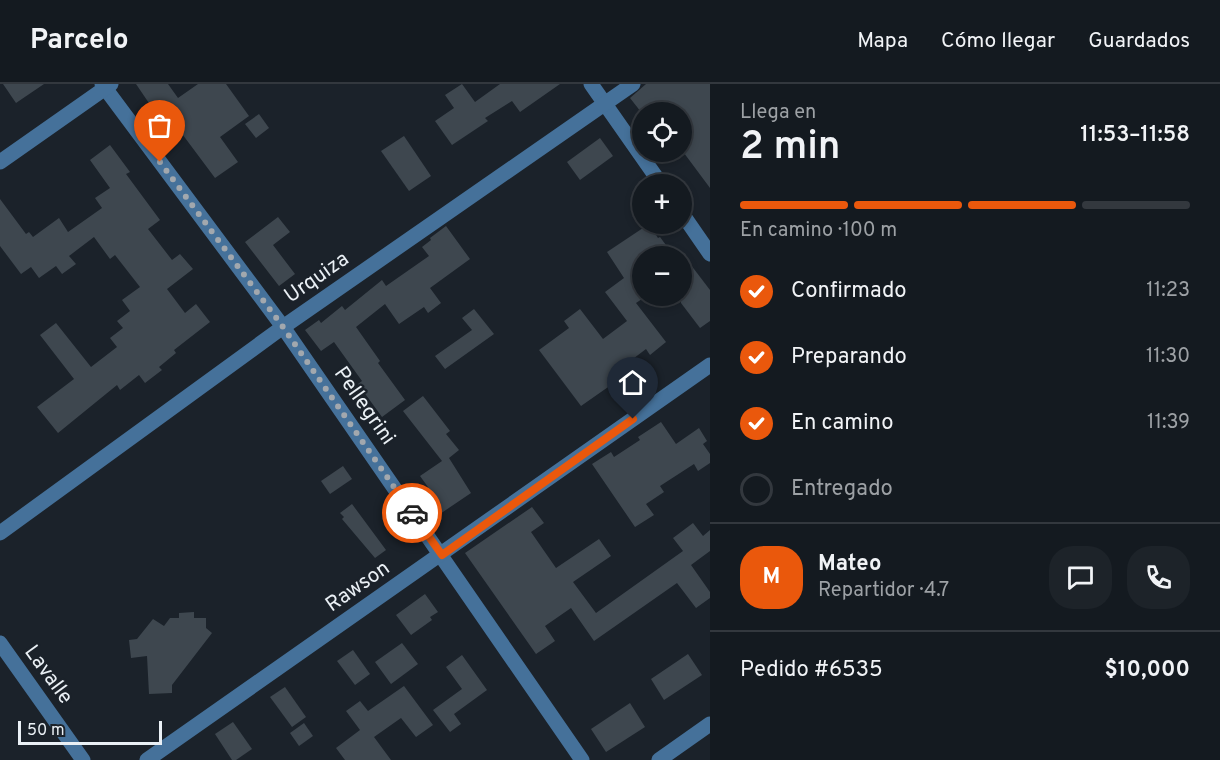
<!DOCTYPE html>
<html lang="es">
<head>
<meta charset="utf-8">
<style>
  :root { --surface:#141a20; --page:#1d2329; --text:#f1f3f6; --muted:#9da1a5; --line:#33383e; --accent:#ea580c }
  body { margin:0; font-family:Overpass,sans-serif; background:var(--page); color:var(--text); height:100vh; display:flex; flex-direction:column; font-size:22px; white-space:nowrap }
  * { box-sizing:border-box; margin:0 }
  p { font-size:20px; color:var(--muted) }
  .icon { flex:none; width:33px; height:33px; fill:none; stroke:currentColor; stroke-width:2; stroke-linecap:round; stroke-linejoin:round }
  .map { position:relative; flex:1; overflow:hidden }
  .sheet { display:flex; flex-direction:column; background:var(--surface); width:510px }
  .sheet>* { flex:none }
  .buttons { position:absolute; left:632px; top:18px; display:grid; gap:12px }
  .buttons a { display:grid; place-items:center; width:60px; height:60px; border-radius:50%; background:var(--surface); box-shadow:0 3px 9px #0003,0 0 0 2px var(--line); font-size:30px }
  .scale { position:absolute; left:18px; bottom:15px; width:144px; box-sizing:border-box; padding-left:6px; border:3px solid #eaf0f5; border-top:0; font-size:16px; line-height:21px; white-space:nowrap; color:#eaf0f5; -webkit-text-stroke:4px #1b222a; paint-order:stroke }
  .pin { position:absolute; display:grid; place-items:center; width:51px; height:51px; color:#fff; margin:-62px -26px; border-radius:50% 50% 50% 0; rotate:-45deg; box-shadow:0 0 6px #0007 }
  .pin .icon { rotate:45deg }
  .courier { position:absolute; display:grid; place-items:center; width:60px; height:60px; margin:-30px; border:4px solid #ea580c; border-radius:50%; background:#fff; color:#222; box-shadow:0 2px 8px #0007 }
  .overview em { font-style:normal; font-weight:600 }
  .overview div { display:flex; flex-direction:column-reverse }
  .overview { display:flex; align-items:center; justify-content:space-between; height:102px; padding:0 30px }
  h1 { font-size:39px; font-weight:600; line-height:45px }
  .bar { display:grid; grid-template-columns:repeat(4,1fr); gap:9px 6px; align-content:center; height:72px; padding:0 30px }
  .bar i { height:8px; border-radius:4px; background:var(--line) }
  .bar .on { background:var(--accent) }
  .bar p { grid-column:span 4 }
  .line { display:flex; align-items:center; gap:15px; padding:0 30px; border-top:2px solid var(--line) }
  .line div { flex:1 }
  .round { display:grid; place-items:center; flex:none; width:63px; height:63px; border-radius:24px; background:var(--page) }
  ol { padding:0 30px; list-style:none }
  li { display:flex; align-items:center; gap:18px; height:66px }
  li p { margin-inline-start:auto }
  li .icon { padding:6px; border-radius:50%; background:var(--accent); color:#fff; stroke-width:4 }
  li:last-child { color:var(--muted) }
  li i { width:33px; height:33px; border:3px solid var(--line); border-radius:50% }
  header { display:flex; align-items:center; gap:36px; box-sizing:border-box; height:84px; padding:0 30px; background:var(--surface); border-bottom:2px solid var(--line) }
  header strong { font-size:28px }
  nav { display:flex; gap:33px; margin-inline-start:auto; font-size:21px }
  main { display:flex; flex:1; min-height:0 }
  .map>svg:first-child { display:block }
</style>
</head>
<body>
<header>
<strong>Parcelo</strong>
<nav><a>Mapa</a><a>Cómo llegar</a><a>Guardados</a></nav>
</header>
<main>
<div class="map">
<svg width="710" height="676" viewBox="0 0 710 676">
  <rect width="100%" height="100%" fill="#1b222a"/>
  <g fill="#3e474f">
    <polygon points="3,0 44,0 16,19"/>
    <polygon points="136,0 168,0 178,14 198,0 226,0 249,32 220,53 238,78 215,94 162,23 155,28"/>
    <polygon points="462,0 475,18 500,0 560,0 520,28 512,17 485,34 488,37 452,61 435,37 454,24 445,11"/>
    <polygon points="646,0 710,0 710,104 681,65 681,28 641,28 630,14"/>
    <polygon points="259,30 269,44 256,54 245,40"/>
    <polygon points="404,52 431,92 409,107 381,67"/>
    <polygon points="600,54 613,72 580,96 567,78"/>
    <polygon points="110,61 130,88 126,90 160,136 148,145 172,176 180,170 193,185 167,205 185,229 196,220 210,238 174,266 176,269 159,283 162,286 145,299 139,291 120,306 117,301 58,349 37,323 74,295 40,251 56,239 91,283 117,263 110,254 123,244 117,237 130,227 122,216 140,203 115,171 110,175 94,153 69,172 76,180 62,190 56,182 39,194 31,183 21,190 0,162 0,115 26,150 29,148 33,153 59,134 68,148 102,124 95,114 110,104 90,76"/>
    <polygon points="278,133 290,148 273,161 295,190 279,202 245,158"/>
    <polygon points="649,140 658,154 660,153 674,172 642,172 642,215 636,219 666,258 650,271 646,265 617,287 621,294 581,322 539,266 569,244 564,237 580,225 603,255 627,237 605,208 624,194 607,168"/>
    <polygon points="446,142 470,175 430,204 441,219 428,229 424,223 399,240 385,220 356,243 380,277 378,279 405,316 382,333 358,300 362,297 334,258 321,267 305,246 319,236 321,239 342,222 345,226 382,196 386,202 429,172 422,163 431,156 430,154"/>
    <polygon points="681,168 710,206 710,237 700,244 681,219"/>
    <polygon points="474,225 494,250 445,285 435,272 472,246 462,234"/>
    <polygon points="423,312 450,347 446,350 459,366 449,374 471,409 437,432 425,415 433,410 420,392 442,377 403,327"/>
    <polygon points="661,338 676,360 699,344 707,357 703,360 710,370 710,379 698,387 694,380 660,402 664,408 646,420 654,431 635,443 592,380 611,368 614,373 640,356 638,353"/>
    <polygon points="343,382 352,395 330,410 321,397"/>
    <polygon points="352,420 386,466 375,474 342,435 344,433 340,429"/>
    <polygon points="532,423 544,439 531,448 556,484 599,455 611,472 573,498 596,529 683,467 673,454 693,439 703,452 710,446 710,467 691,481 710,508 710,514 696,524 677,499 594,557 571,524 545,542 555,557 536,570 465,469"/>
    <polygon points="425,510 438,528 430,533 432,536 411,551 396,531"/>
    <polygon points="194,528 194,534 206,534 206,544 212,549 172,601 172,609 149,610 147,572 131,574 129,556 137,555 153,535 164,542 170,534 179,534 179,529"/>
    <polygon points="402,559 418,580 391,600 375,578"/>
    <polygon points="353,566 370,590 355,601 337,577"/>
    <polygon points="688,570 702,591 664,616 651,595"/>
    <polygon points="462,571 487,606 454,630 461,640 450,648 433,626 462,605 446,583"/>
    <polygon points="404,602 433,641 416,653 401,634 374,653 391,676 345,676 336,664 360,646 346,627 360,617 368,627"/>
    <polygon points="285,603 306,633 292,643 270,613"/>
    <polygon points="630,619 645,643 606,668 591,645"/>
    <polygon points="233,638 252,665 236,676 232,676 215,650"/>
    <polygon points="304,639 313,652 299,662 290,649"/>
  </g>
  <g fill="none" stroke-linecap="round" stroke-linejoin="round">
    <g stroke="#45719a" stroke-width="15">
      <polyline points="102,0 283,243 582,676"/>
      <polyline points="591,0 661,100"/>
      <polyline points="0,78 111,0"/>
      <polyline points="681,128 710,170"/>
      <polyline points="0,449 283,243 633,0"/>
      <polyline points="0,559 83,676"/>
      <polyline points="147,676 710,281"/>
      <polyline points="659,676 710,640"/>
    </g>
  </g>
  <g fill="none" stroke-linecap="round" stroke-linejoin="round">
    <polyline stroke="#a2a8ae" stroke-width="6" stroke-dasharray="0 10.8" points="160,78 283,243 412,429"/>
    <polyline stroke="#ea580c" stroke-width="8" points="412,429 442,471 633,335"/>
  </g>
  <g text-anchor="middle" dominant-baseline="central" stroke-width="4.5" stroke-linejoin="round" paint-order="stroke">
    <g font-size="21" fill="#eaf0f5" stroke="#1b222a">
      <text transform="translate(317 194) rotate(-35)">Urquiza</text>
      <text transform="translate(364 322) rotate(55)">Pellegrini</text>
      <text transform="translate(358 503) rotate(-35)">Rawson</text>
      <text transform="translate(48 591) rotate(54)">Lavalle</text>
    </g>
  </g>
</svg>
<div class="buttons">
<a><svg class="icon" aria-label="locate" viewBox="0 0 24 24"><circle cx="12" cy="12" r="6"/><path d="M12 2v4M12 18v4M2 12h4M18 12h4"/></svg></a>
<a>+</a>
<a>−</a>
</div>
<div class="scale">50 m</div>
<div class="pin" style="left:160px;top:78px;background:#ea580c"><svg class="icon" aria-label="bag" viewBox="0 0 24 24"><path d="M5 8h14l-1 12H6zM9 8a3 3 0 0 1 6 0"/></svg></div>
<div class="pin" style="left:633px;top:335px;background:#1f2937"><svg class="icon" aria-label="home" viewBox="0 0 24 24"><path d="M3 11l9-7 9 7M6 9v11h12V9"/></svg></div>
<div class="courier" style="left:412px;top:429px"><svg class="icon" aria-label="car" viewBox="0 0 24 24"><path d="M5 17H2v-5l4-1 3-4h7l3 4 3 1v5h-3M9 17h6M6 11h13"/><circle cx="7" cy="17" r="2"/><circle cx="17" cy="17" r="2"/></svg></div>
</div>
<section class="sheet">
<div class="overview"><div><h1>2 min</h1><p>Llega en</p></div><em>11:53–11:58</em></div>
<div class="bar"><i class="on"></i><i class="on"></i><i class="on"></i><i></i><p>En camino · 100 m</p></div>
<ol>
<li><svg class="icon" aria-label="check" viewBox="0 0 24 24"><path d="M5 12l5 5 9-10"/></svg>Confirmado<p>11:23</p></li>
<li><svg class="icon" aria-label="check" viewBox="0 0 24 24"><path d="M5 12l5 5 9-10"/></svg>Preparando<p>11:30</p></li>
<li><svg class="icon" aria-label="check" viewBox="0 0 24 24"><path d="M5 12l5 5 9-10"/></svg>En camino<p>11:39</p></li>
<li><i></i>Entregado</li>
</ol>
<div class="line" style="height:108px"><b class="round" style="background:var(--accent);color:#fff">M</b><div><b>Mateo</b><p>Repartidor · 4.7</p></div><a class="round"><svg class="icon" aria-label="chat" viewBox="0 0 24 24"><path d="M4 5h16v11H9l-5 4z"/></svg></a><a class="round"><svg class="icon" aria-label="phone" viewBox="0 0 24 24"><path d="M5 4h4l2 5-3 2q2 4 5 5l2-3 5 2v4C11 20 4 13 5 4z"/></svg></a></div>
<div class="line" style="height:78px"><div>Pedido #6535</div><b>$10,000</b></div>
</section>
</main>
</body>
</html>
